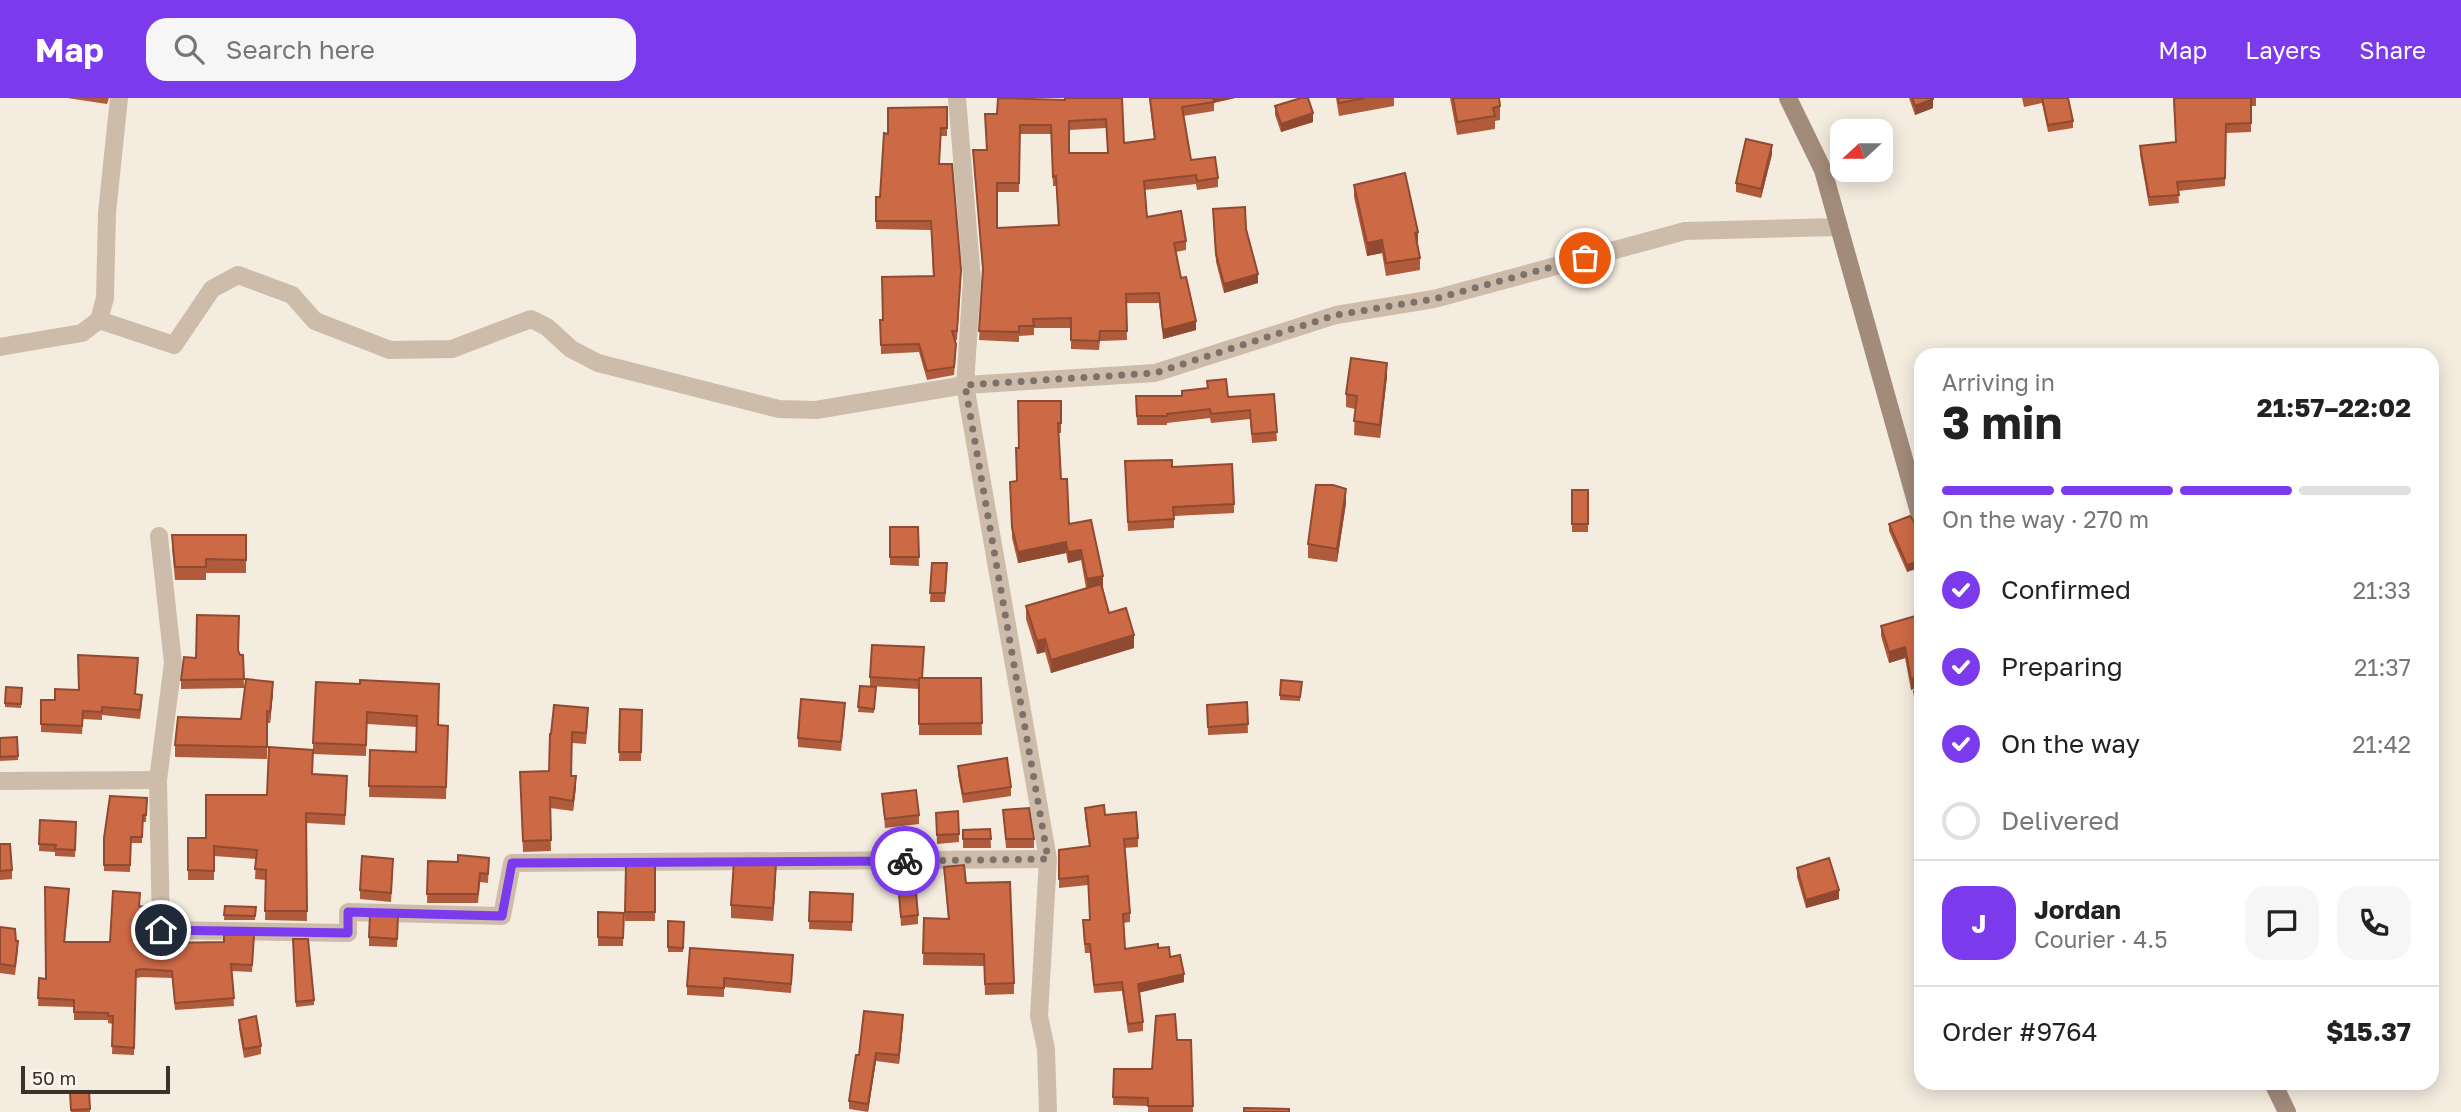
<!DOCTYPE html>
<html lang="en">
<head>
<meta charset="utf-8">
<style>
  :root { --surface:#fff; --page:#f6f6f6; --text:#222; --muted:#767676; --line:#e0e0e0; --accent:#7c3aed }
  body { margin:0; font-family:"Golos Text",sans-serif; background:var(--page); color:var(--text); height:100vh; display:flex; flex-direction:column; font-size:26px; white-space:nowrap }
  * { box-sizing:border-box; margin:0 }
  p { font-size:23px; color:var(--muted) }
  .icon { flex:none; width:38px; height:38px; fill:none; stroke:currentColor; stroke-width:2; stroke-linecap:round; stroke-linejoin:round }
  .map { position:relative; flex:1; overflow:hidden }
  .details { position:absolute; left:1914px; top:250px; width:525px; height:742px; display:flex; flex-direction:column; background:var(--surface); border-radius:21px; box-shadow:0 4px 18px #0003 }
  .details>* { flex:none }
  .needle { width:46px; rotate:249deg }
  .fabs { position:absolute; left:1830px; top:21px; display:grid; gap:14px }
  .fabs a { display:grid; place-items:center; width:63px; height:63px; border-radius:14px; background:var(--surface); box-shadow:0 4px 18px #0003; font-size:35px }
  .scale { position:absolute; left:21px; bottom:18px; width:149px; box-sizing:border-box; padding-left:7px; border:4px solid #3b302a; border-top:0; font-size:19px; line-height:24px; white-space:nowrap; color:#3b302a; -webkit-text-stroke:5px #fbf5ed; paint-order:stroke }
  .pin { position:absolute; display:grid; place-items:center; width:60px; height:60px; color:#fff; margin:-30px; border:4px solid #fff; border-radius:50%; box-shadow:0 2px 7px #0007 }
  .courier { position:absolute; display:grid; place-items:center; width:70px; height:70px; margin:-35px; border:5px solid #7c3aed; border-radius:50%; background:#fff; color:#222; box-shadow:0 2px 9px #0007 }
  .headline em { font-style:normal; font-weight:700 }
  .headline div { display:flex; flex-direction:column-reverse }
  .headline { display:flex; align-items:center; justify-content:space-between; height:119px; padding:0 28px }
  h1 { font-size:46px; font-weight:700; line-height:52px }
  .bar { display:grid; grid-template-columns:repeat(4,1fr); gap:10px 7px; align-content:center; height:84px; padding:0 28px }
  .bar i { height:9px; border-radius:5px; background:var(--line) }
  .bar .on { background:var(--accent) }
  .bar p { grid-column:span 4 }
  .line { display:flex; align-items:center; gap:18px; padding:0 28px; border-top:2px solid var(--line) }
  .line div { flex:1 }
  .round { display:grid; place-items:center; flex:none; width:74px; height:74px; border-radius:21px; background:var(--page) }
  ol { padding:0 28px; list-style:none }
  li { display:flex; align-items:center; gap:21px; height:77px }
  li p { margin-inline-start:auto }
  li .icon { padding:7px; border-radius:50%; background:var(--accent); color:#fff; stroke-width:4 }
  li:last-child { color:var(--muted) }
  li i { width:38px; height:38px; border:4px solid var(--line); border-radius:50% }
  header { display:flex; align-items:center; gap:42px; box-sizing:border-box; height:98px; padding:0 35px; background:var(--accent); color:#fff }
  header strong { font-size:33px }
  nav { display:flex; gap:38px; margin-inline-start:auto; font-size:24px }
  .search { width:490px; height:63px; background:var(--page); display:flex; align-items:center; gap:18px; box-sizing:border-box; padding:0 24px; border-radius:21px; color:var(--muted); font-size:26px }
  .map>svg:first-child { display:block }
</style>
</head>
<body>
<header>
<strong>Map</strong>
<div class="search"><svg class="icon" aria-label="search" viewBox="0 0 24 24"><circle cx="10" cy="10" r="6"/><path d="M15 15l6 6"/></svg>Search here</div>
<nav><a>Map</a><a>Layers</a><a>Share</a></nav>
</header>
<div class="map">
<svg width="2461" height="1014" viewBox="0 0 2461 1014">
  <rect width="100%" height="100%" fill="#f5ece0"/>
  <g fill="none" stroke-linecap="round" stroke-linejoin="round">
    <g stroke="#cebcab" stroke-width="18">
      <polyline points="957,0 972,181 965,287 1048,761 1039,918 1046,951 1048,1014"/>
      <polyline points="99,222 174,247 212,191 238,177 292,197 315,223 390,252 452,251 531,221 547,229 571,251 598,265 779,311 816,312 965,287 1155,275 1336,217 1434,201 1685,133 1839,129"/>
      <polyline points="0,249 82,235 99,222 105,200 107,115 119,0"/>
      <polyline points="159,438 173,565 158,682 161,832 348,835 348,814 502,818 512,765 1048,761"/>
      <polyline points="0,683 158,682"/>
    </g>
    <g stroke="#a28b7b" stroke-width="18">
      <polyline points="1788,0 1823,72 1922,425"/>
      <polyline points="2273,985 2287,1014"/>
    </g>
  </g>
  <g fill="#b05b3c" fill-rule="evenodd">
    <polygon points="67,0 109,0 107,6"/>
    <path d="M1122 0 1124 45 1154 41 1149 0H1235L1214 5V13L1183 18 1191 62 1218 80V89L1197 92 1196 86 1145 92 1147 119 1186 143V152L1176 154 1181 180 1196 232 1163 241 1159 205H1126L1127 242 1100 243 1099 252 1071 251V230H1034V237L1019 238V244L979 242 983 176 973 52H987L985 16H997L1015 1 1065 2ZM1106 30 1108 55H1069V32ZM1020 36H1051L1053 88H1056L1058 127 997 130V94H1019Z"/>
    <polygon points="1336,0 1394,0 1394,8 1339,18"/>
    <polygon points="1450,0 1499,0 1500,8 1500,22 1495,23 1495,31 1457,37"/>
    <polygon points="1909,0 1933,0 1933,10 1915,17"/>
    <polygon points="2022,0 2068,0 2073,23 2073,30 2048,34 2042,5 2024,9"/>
    <polygon points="2173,0 2256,0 2256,8 2251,8 2251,34 2226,35 2225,88 2178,93 2179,105 2149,108 2140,57 2140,48 2176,44"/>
    <polygon points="1275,8 1313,24 1281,34 1275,17"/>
    <polygon points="947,9 947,38 941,38 939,66 961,181 957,242 954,242 956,255 954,277 927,282 919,254 881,256 880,222 883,222 933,178 931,132 876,131 876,99 880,99 888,36"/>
    <polygon points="1772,56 1761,100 1736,94 1736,85"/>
    <polygon points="1354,87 1418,146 1417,147 1420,160 1420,172 1386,178 1382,155 1367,158 1354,99"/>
    <polygon points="1213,120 1246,131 1258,185 1224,195 1216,164"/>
    <polygon points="1387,278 1380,340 1354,337 1355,311 1346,309 1346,296"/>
    <polygon points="1207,283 1228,299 1274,296 1277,343 1252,345 1250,321 1211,325 1210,320 1167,325 1167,327 1137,327 1136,298 1182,298 1207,290"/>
    <polygon points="1061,303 1061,335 1059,335 1061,381 1069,426 1103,489 1109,515 1134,550 1051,575 1045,554 1037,556 1026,521 1026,508 1086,490 1081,462 1068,465 1066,455 1018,465 1012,440 1010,384 1017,383 1019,350"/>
    <polygon points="1172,369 1234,406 1234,415 1174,418 1174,430 1128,433 1125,372"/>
    <rect x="1572" y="392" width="16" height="42"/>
    <polygon points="1346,405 1337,464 1308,460 1308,446"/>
    <polygon points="1889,426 1922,439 1907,474 1889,433"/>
    <polygon points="890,429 918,429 919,468 890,467"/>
    <polygon points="172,437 246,437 246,475 206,475 206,482 175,482 172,450"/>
    <polygon points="932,465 947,474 945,504 930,504"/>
    <polygon points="1922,516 1922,587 1911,592 1905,560 1889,565 1881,538 1881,528"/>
    <polygon points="238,552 240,557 243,557 244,590 181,591 181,582 196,560"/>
    <polygon points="138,568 135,596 142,605 140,621 102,617 102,622 83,621 82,636 41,634 41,602 55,602"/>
    <polygon points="870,579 981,580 982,637 919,637 919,591 870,588"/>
    <polygon points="1302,584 1300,603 1280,602 1280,597"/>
    <polygon points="360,586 438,627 448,628 446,701 369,699 370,652 416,654 417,629 367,626 366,658 313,656 313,645"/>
    <polygon points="860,588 876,589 874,615 858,614"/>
    <polygon points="22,590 21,610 5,609 5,605"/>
    <polygon points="1922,592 1922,620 1917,621 1914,606 1914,593"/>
    <polygon points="273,595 270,625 267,625 267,661 175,659 175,647 241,621"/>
    <polygon points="1247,604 1248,635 1208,637 1207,607"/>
    <polygon points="620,611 642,612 641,663 619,663"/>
    <polygon points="845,614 841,653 798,649 798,640"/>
    <polygon points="588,621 586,646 572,645 571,678 576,689 573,713 550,710 551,753 523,754 520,674 549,673 551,636"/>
    <polygon points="17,639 18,662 0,663 0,640"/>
    <polygon points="958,668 1011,689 1011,698 963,705 958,677"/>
    <polygon points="312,676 347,688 345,727 306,725 307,823 265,822 266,782 255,781 256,761 214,758 214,782 188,782 188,740 206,740"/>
    <polygon points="882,696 919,717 919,726 885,730"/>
    <polygon points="147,700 146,724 143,724 142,745 131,745 130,774 104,773 104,740"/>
    <polygon points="1085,710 1105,717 1138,740 1138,749 1124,750 1130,815 1130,824 1123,825 1125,851 1158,850 1170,859 1184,884 1140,894 1143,924 1143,933 1128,935 1122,893 1094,895 1090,855 1085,855 1083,831 1083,822 1090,822 1088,787 1059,790 1059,752 1089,748 1085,719"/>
    <polygon points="1003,712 1034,741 1034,750 1006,750"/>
    <polygon points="936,715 959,736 959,744 937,746"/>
    <polygon points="40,722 76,724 75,759 55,758 55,754 39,753"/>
    <polygon points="990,731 991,750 963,750 963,732"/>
    <polygon points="0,746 12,772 12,781 0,782"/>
    <polygon points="489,760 488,785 480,784 478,805 427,805 428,763 458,764"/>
    <polygon points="655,766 655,823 625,823 626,767"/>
    <polygon points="944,769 966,785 1014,885 1014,896 985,897 984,868 923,867 924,820 948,821"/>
    <polygon points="393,770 391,804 360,801 360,792"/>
    <polygon points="1797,770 1839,801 1806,810 1797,779"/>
    <polygon points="897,774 918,817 918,826 901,828"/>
    <polygon points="776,779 773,823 731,820 731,807"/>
    <polygon points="810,794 853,796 852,833 809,831"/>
    <polygon points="69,799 65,844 110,844 140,808 147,817 145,841 162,845 224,844 254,837 252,874 232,873 234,908 175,912 172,880 142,879 136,880 134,957 112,956 113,926 108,925 108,922 74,922 74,909 38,908 39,880 46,881"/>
    <polygon points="225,808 256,809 255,822 224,822"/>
    <polygon points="598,814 624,815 623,848 598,848"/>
    <polygon points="668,823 684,824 683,854 668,854"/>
    <polygon points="398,827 397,849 369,848 369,839"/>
    <polygon points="0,829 18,852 15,877 0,875"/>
    <polygon points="293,841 314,902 314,907 296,909"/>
    <polygon points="793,866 791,895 724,889 724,899 687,897 687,888"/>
    <polygon points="239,922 261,948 261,956 244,960 239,931"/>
    <polygon points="903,926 899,966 876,963 868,1014 849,1011 849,1003 859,957"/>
    <polygon points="1177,942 1191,942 1193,1014 1148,1014 1148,1008 1113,1007 1114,971 1152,971"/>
    <polygon points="89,993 90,1014 71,1014 70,994"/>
  </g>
  <g fill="#904a31">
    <polygon points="1212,0 1235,0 1212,5"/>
    <polygon points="1933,1 1933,10 1915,17 1915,8"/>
    <polygon points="1313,15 1313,24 1281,34 1281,26"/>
    <polygon points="1772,47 1772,56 1761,100 1761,91"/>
    <polygon points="1418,134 1418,146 1415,147 1415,135"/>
    <polygon points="1382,142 1382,155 1367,158 1367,145"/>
    <polygon points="1258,176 1258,185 1224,195 1224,186"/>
    <polygon points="1196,223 1196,232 1163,241 1163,232"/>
    <polygon points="1387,265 1387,278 1380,340 1380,327"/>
    <polygon points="1346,391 1346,405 1337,464 1337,451"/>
    <polygon points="1066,444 1066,455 1018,465 1018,454"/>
    <polygon points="1081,452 1081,462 1068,465 1068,454"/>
    <polygon points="1922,462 1922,469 1907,474 1907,467"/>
    <polygon points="1103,478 1103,489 1087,492 1087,481"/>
    <polygon points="1134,537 1134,550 1051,575 1051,562"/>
    <polygon points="1045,541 1045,554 1037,556 1037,543"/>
    <polygon points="1905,549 1905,560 1889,565 1889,554"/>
    <polygon points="1922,577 1922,587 1911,592 1911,581"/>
    <polygon points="273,584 273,595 270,625 270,614"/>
    <polygon points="576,678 576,689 573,713 573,703"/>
    <polygon points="776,766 776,779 773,823 773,810"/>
    <polygon points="1839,792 1839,801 1806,810 1806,802"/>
    <polygon points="1184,876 1184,884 1138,895 1138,886"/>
    <polygon points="903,917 903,926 899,966 899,957"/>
    <polygon points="876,955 876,963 868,1014 868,1006"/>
  </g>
  <g fill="#cd6a46" stroke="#904a31" stroke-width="2" fill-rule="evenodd">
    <path d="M998 0 1065 2V0H1122L1124 45 1155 41 1150 0H1213L1214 4 1182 9 1191 62 1215 59 1218 80 1197 83 1196 77 1144 83 1147 119 1181 113 1186 143 1174 145 1181 180 1186 179 1196 223 1163 232 1159 195 1126 196 1127 233H1100L1099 243 1071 242V220L1033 221 1034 228H1019V234L979 233 983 171 973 52H987L985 16H997ZM1106 21 1108 55H1069V23ZM1020 27H1051L1053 79 1056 78 1059 127 997 130V85H1019Z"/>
    <polygon points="1301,0 1308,0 1313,15 1281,26 1275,8"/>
    <polygon points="1338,0 1366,0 1339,5"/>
    <polygon points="1453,0 1499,0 1500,8 1493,10 1495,18 1457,24"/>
    <polygon points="1912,0 1933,0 1933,1 1915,8"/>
    <polygon points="2042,0 2068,0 2073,23 2048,27"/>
    <polygon points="2174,0 2251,0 2251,25 2226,26 2225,80 2177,84 2179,97 2149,99 2140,48 2176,44"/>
    <polygon points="947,9 947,30 941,30 939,66 952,66 961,172 957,233 952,233 956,246 954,269 927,273 919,246 881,247 880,222 883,222 882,179 934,178 931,123 876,123 876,99 880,99 884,35 888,36 888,10"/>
    <polygon points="1746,41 1772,47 1761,91 1736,85"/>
    <polygon points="1405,75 1418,134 1415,135 1420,160 1386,165 1382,142 1367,145 1354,87"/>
    <polygon points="1245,109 1246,131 1258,176 1224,186 1216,156 1213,111"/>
    <polygon points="1351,260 1387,265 1380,327 1354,323 1357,298 1346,296"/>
    <polygon points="1226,281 1228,299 1274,296 1277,334 1252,336 1250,312 1211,316 1210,311 1167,316 1167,318 1137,318 1136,298 1182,298 1182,293 1208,290 1207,283"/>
    <polygon points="1018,303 1061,303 1061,325 1058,325 1061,381 1067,381 1069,426 1091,422 1103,478 1087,481 1081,452 1068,454 1066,444 1018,454 1012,429 1010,384 1017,383 1016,350 1019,350"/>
    <polygon points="1172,362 1172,369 1232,366 1234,406 1173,409 1174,421 1128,424 1125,363"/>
    <polygon points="1316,387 1333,387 1346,391 1337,451 1308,446"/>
    <rect x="1572" y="392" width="16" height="34"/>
    <polygon points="1910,418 1917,428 1922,439 1922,462 1907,467 1889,426"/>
    <polygon points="890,429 918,429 919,459 890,459"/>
    <polygon points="172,437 246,437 246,462 206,461 206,469 175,469"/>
    <polygon points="932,465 947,465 945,495 930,495"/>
    <polygon points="1101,486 1109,515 1126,510 1134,537 1051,562 1045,541 1037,543 1026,508"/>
    <polygon points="1922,516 1922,577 1911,581 1905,549 1889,554 1881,528"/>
    <polygon points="197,517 239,518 238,552 240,557 243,557 244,581 181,582 184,559 196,560"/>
    <polygon points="872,547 924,549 922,580 919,580 919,582 870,579"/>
    <polygon points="78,557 138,560 135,596 142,597 140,612 102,609 102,614 83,613 82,628 41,626 41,602 55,602 55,591 79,592"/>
    <polygon points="919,580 981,580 982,625 919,626"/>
    <polygon points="246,581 273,584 270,614 267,613 267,649 175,647 178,619 241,621"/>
    <polygon points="360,582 439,586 438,627 448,628 446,689 369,688 370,652 416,654 417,618 367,614 366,647 313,645 316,584 360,586"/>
    <polygon points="1281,582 1302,584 1300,599 1280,597"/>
    <polygon points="860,588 876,589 874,611 858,609"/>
    <polygon points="6,589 22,590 21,606 5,605"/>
    <polygon points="1922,592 1922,607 1917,608 1914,593"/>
    <polygon points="801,601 845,605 841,644 798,640"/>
    <polygon points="1247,604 1248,626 1208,629 1207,607"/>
    <polygon points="554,607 588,610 586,635 572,634 571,678 576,678 573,703 550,699 551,742 523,743 520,674 549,673 550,636 551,636"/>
    <polygon points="620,611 642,612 641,654 619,654"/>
    <polygon points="17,639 18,658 0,659 0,640"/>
    <polygon points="269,649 313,652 312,676 347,678 345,717 306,715 307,813 265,813 266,772 255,771 257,752 214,748 214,773 188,772 188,740 206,740 206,697 267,697"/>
    <polygon points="1007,660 1011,689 963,696 958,668"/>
    <polygon points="916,692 919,717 885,721 882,696"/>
    <polygon points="110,698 147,700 146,717 143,717 142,739 131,739 130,767 104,767 104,740"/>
    <polygon points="1104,707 1105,717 1136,714 1138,740 1124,741 1130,815 1123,816 1125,851 1158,846 1158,850 1169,849 1170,859 1180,857 1184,876 1138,886 1143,924 1128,926 1122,884 1094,887 1090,846 1085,846 1083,822 1090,822 1088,778 1059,781 1059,752 1090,748 1085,710"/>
    <polygon points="1029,710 1034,741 1006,741 1003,712"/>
    <polygon points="958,713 959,736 937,737 936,715"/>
    <polygon points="40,722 76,724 75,752 55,751 56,747 39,746"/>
    <polygon points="990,731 991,741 963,741 963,732"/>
    <polygon points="0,746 10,746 12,772 0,773"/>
    <polygon points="458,757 489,760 488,776 480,775 478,796 427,796 428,763 458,764"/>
    <polygon points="362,758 393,761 391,795 360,792"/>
    <polygon points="1829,760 1839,792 1806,802 1797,770"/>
    <polygon points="734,763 776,766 773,810 731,807"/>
    <polygon points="655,766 655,814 625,814 626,767"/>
    <polygon points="964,767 966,785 1010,784 1014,885 985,886 984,856 923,855 924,820 949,821 944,769"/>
    <polygon points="914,772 918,817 901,819 897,774"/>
    <polygon points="45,789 69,791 64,844 110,844 113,793 140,795 139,808 147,809 144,841 162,842 162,845 224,844 224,837 254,837 252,867 231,866 234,900 175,905 172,873 142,871 136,872 134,950 112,948 113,918 108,918 108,915 74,914 74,902 38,900 39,880 46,881"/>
    <polygon points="810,794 853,796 852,824 809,823"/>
    <polygon points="225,808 256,809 255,818 224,817"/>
    <polygon points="598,814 624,815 623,840 598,839"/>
    <polygon points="370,817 398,818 397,841 369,839"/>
    <polygon points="668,823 684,824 683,850 668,849"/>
    <polygon points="0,829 15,831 16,843 18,843 15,868 0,866"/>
    <polygon points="293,841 308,841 314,902 296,904"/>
    <polygon points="690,850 793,857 791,886 724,880 724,890 687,888"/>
    <polygon points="864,913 903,917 899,957 876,955 868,1006 849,1003 856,957 859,957"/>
    <polygon points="1175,916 1177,942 1191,942 1193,1008 1148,1008 1148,1000 1113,999 1114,971 1152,971 1156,918"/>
    <polygon points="256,918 261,948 244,951 239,922"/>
    <polygon points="89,993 90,1011 71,1012 70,994"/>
    <polygon points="1244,1010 1289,1011 1289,1014 1244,1014"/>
  </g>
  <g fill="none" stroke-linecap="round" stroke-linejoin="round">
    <polyline stroke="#7c726a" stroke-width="7" stroke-dasharray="0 12.6" points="905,763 1048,761 965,287 1155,275 1336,217 1434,201 1585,160"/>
    <polyline stroke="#7c3aed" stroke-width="9" points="161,832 348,835 348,814 502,818 512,765 905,763"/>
  </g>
</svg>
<div class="fabs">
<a><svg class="needle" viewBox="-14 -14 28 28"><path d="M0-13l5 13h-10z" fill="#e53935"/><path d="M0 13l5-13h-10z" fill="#767676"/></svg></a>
</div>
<div class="scale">50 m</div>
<div class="pin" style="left:1585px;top:160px;background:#ea580c"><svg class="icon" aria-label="bag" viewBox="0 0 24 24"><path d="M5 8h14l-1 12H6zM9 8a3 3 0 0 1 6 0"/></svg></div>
<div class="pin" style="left:161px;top:832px;background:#1f2937"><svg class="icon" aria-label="home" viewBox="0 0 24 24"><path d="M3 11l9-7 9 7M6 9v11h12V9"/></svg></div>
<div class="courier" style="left:905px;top:763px"><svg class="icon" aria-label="bike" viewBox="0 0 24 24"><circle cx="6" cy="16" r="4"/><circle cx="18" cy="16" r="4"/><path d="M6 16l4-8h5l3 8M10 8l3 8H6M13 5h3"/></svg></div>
<section class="details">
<div class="headline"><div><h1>3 min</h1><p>Arriving in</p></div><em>21:57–22:02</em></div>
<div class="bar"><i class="on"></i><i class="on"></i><i class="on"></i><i></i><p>On the way · 270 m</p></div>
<ol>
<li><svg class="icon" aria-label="check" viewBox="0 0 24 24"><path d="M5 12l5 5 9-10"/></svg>Confirmed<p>21:33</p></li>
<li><svg class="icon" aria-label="check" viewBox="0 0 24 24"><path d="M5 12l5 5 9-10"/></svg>Preparing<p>21:37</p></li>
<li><svg class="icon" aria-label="check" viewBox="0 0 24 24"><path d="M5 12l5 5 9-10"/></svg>On the way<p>21:42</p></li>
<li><i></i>Delivered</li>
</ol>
<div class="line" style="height:126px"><b class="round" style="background:var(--accent);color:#fff">J</b><div><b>Jordan</b><p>Courier · 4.5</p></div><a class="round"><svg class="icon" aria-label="chat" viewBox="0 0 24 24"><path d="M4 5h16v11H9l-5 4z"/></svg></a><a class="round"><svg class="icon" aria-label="phone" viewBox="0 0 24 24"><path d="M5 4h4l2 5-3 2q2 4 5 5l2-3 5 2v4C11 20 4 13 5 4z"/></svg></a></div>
<div class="line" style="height:91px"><div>Order #9764</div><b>$15.37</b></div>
</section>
</div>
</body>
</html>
